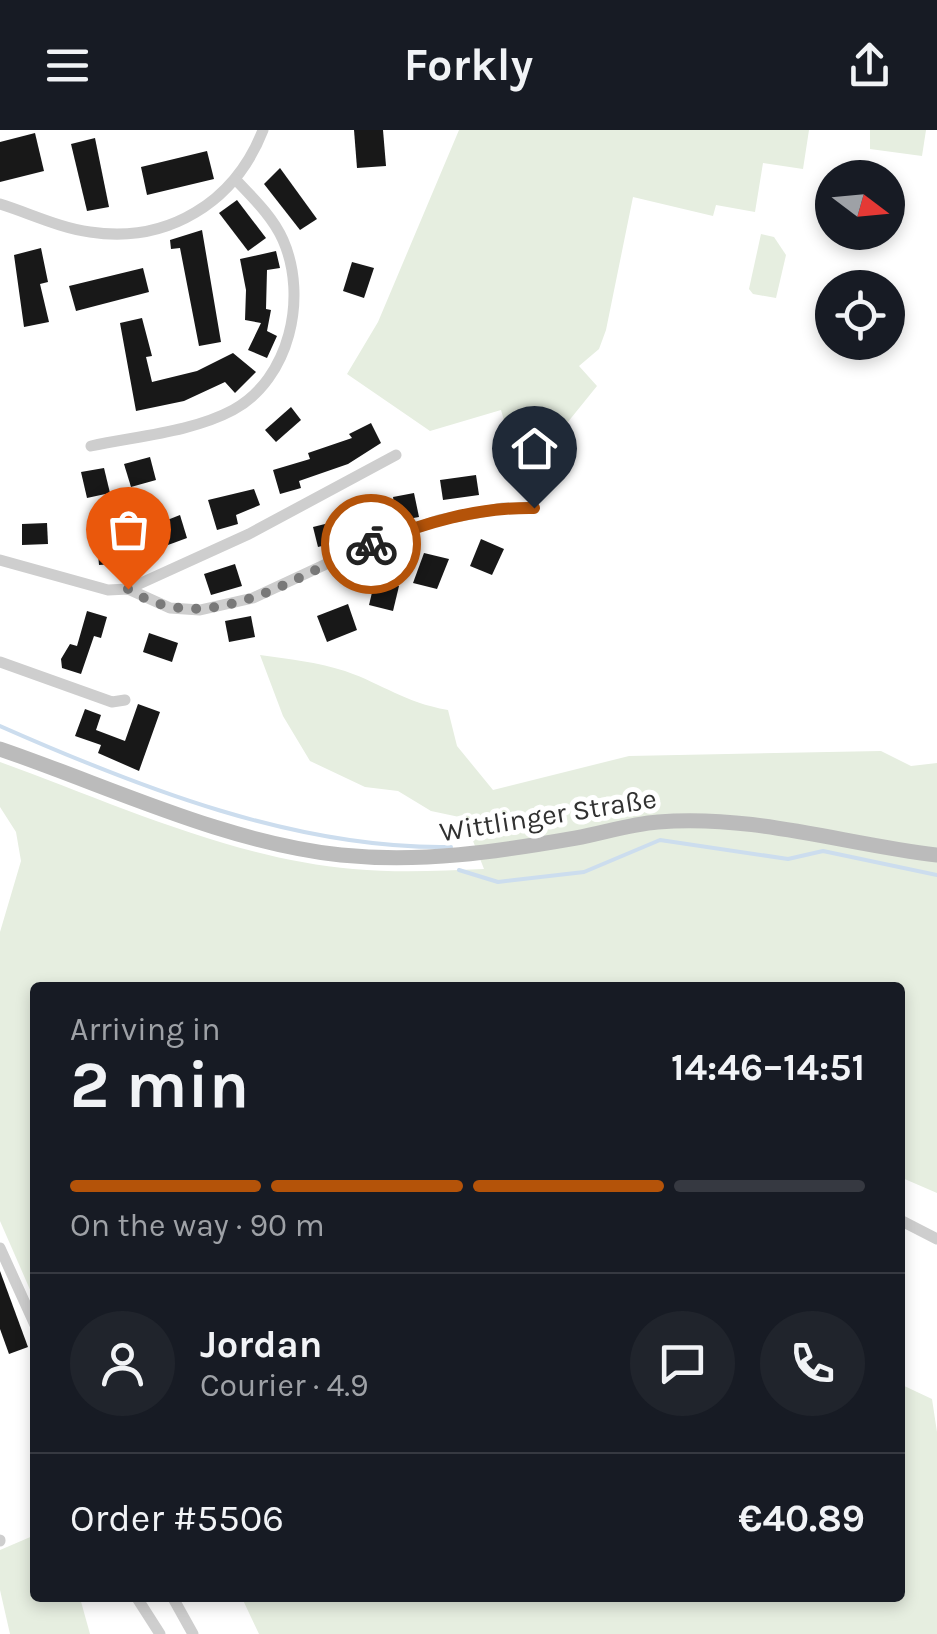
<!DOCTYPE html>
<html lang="en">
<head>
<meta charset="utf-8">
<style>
  :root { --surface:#171b24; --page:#20242c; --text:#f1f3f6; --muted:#9ea1a6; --line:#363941; --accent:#b45309 }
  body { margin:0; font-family:Karla,sans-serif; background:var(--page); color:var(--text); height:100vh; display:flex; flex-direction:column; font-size:38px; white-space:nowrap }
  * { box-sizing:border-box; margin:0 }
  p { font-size:32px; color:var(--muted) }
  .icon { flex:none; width:55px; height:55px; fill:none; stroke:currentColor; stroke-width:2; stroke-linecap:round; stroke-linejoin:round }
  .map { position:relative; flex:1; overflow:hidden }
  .side { position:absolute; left:30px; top:852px; width:875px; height:620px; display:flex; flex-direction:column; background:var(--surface); border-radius:10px; box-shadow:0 5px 15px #0003 }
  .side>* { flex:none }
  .needle { width:65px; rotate:106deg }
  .tools { position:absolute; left:815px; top:30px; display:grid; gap:20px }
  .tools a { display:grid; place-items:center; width:90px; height:90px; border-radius:50%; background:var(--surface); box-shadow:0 5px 15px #0003; font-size:50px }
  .pin { position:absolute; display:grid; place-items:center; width:85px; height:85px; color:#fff; margin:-102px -42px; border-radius:50% 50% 50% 0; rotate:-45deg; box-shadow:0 0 10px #0007 }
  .pin .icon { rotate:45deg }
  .courier { position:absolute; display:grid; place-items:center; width:100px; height:100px; margin:-50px; border:8px solid #b45309; border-radius:50%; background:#fff; color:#222; box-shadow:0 2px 12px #0007 }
  .head em { font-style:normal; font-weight:700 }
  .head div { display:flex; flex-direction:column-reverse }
  .head { display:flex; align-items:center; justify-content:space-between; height:170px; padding:0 40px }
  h1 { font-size:65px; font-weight:700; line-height:75px }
  .bar { display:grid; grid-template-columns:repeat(4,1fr); gap:15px 10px; align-content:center; height:120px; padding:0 40px }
  .bar i { height:12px; border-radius:8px; background:var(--line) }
  .bar .active { background:var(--accent) }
  .bar p { grid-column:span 4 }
  .line { display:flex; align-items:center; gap:25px; padding:0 40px; border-top:2px solid var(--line) }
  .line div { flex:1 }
  .round { display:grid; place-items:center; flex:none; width:105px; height:105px; border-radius:52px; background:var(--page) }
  header { display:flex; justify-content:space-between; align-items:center; height:130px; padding:0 40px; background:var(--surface); font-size:45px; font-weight:700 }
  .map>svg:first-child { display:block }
</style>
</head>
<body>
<header><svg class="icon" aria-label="menu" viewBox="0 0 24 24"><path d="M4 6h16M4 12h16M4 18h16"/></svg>Forkly<svg class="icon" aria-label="share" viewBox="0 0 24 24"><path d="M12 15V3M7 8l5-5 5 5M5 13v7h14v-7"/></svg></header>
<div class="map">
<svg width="937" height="1504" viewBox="0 0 937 1504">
  <rect width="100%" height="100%" fill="#fff"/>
  <g fill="#e6eee0">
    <polygon points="459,0 809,0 803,39 763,33 755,82 716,75 713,86 633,67 606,200 599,219 579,236 597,256 542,324 515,329 501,280 430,301 347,244 378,192"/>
    <polygon points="870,0 926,0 922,26 870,19"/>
    <polygon points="761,104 774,107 786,125 776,168 753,164 749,159"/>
    <path d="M260 525C289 529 317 532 345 541 385 555 403 572 448 580L457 616 493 660 629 626 881 621 911 636 937 633V1063L900 1047V858H35V1171L0 1091V802L21 731 16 702 0 677V632C113 673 233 729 353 739 397 743 440 741 484 739L464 688 431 681 398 661 365 657 310 631 283 586Z"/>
    <polygon points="900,1254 932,1269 937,1302 937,1504 259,1504 242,1468 900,1468"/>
    <polygon points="35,1405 35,1468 80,1468 90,1504 10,1504 0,1460 0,1420"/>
  </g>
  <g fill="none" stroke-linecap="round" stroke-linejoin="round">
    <g stroke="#cde" stroke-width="4">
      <path d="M0 596C138 657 298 720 451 717"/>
      <polyline points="459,740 498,752 584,742 660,710 788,729 823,721 937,745"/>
    </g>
  </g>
  <g fill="#181818">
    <polygon points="354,0 383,0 386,36 357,38"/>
    <polygon points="35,3 44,41 0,52 0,12"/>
    <polygon points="95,8 109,77 87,81 71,14"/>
    <polygon points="207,21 214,49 147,65 141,37"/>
    <polygon points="280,38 317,89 300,100 264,54"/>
    <polygon points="237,70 266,108 248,121 219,83"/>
    <polygon points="202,100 221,212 199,216 180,118 171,119 170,110"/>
    <polygon points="41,118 48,152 40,154 49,192 24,197 14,125"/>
    <polygon points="276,121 280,138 267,140 266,179 271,180 267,201 277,206 267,228 248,220 261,193 245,190 246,160 240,129"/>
    <polygon points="352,132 374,138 364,168 343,161"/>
    <polygon points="143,138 149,162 76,181 69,156"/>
    <polygon points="142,188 152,226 146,227 152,252 197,241 233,223 256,242 235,263 225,252 184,271 136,281 120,193"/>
    <polygon points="291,277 301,290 276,312 265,300"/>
    <polygon points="371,293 381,313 348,334 299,351 301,358 280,364 273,340 310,329 308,323 352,308 349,304"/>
    <polygon points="150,327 156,350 131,357 124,334"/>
    <polygon points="104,338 110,363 87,368 81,342"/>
    <polygon points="476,345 479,365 443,370 440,350"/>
    <polygon points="254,359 260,375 236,385 238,394 217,400 208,370"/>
    <polygon points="414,363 419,387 397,391 393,367"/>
    <polygon points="372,371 376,394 339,401 342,411 318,417 313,397 349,388 346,375"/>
    <polygon points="180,385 187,408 149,422 142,400"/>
    <polygon points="47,393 48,414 22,415 22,394"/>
    <polygon points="481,409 504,419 492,445 470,436"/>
    <polygon points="127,410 128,433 99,435 97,412"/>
    <polygon points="424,423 449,429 437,459 413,453"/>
    <polygon points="235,434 242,456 211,465 204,444"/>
    <polygon points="375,450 399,456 393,481 369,475"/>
    <polygon points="348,474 357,500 327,512 317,486"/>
    <polygon points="87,481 107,487 101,508 94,506 81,544 62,538 61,529 70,514 77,516"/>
    <polygon points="251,486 255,507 229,512 225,491"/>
    <polygon points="149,503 178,513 172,532 143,522"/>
    <polygon points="138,574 160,582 139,641 98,623 101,615 75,606 85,579 101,585 96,600 125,611"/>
    <polygon points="0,1141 28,1217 9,1224 0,1199"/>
  </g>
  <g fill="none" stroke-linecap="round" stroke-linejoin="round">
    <g stroke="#cecece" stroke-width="11">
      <path d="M0 74C29 83 60 98 90 102 168 114 235 72 263 0"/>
      <path d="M91 316C137 306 192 302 233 280 290 249 308 167 283 110 273 87 253 68 236 50"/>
      <polyline points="0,430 108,460 128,459 170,478 200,480 253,468 365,416 439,390 503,378 534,378"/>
      <polyline points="128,459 249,404 396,325"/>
      <polyline points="0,532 112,572 125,570"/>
      <polyline points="900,1090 937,1109"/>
      <polyline points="0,1118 35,1195"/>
      <polyline points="0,1410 0,1411"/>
      <polyline points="137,1468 160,1504"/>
      <polyline points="173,1468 193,1504"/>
    </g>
    <path stroke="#bbb" stroke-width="15" d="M0 619C111 657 223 712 341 725 422 733 496 722 576 708 603 703 631 694 658 692 753 684 844 714 937 725"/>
  </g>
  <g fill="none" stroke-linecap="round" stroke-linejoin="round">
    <path stroke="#797979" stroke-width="10" stroke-dasharray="0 18" d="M128 459C209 512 295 445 371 414"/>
    <path stroke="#b45309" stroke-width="12" d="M371 414C424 393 477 377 534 378"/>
  </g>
  <g text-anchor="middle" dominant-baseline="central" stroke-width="10" stroke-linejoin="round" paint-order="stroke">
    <g font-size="28" fill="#313131" stroke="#fff">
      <text transform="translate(548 685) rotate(-9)">Wittlinger Straße</text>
    </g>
  </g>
</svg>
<div class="tools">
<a><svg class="needle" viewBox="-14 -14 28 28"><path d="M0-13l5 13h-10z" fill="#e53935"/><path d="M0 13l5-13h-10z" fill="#9ea1a6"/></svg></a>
<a><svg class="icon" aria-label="locate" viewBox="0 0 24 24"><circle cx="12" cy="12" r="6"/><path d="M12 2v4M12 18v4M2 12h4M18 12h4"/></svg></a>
</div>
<div class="pin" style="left:128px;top:459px;background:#ea580c"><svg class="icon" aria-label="bag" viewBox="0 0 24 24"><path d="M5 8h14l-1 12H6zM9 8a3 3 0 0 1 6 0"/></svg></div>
<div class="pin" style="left:534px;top:378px;background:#1f2937"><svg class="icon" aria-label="home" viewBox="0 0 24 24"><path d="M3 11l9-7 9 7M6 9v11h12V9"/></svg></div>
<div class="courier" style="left:371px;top:414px"><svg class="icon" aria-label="bike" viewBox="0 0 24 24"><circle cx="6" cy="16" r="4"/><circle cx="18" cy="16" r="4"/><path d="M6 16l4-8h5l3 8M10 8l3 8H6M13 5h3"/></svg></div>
<section class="side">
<div class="head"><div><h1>2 min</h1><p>Arriving in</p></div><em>14:46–14:51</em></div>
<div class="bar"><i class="active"></i><i class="active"></i><i class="active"></i><i></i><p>On the way · 90 m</p></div>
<div class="line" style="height:180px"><a class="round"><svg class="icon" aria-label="person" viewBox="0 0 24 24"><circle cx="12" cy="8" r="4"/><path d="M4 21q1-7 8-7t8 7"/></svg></a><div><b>Jordan</b><p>Courier · 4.9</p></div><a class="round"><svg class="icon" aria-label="chat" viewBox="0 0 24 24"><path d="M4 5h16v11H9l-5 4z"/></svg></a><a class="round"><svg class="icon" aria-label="phone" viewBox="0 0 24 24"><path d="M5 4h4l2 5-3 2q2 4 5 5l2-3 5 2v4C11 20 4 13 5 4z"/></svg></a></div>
<div class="line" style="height:130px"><div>Order #5506</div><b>€40.89</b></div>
</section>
</div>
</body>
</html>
